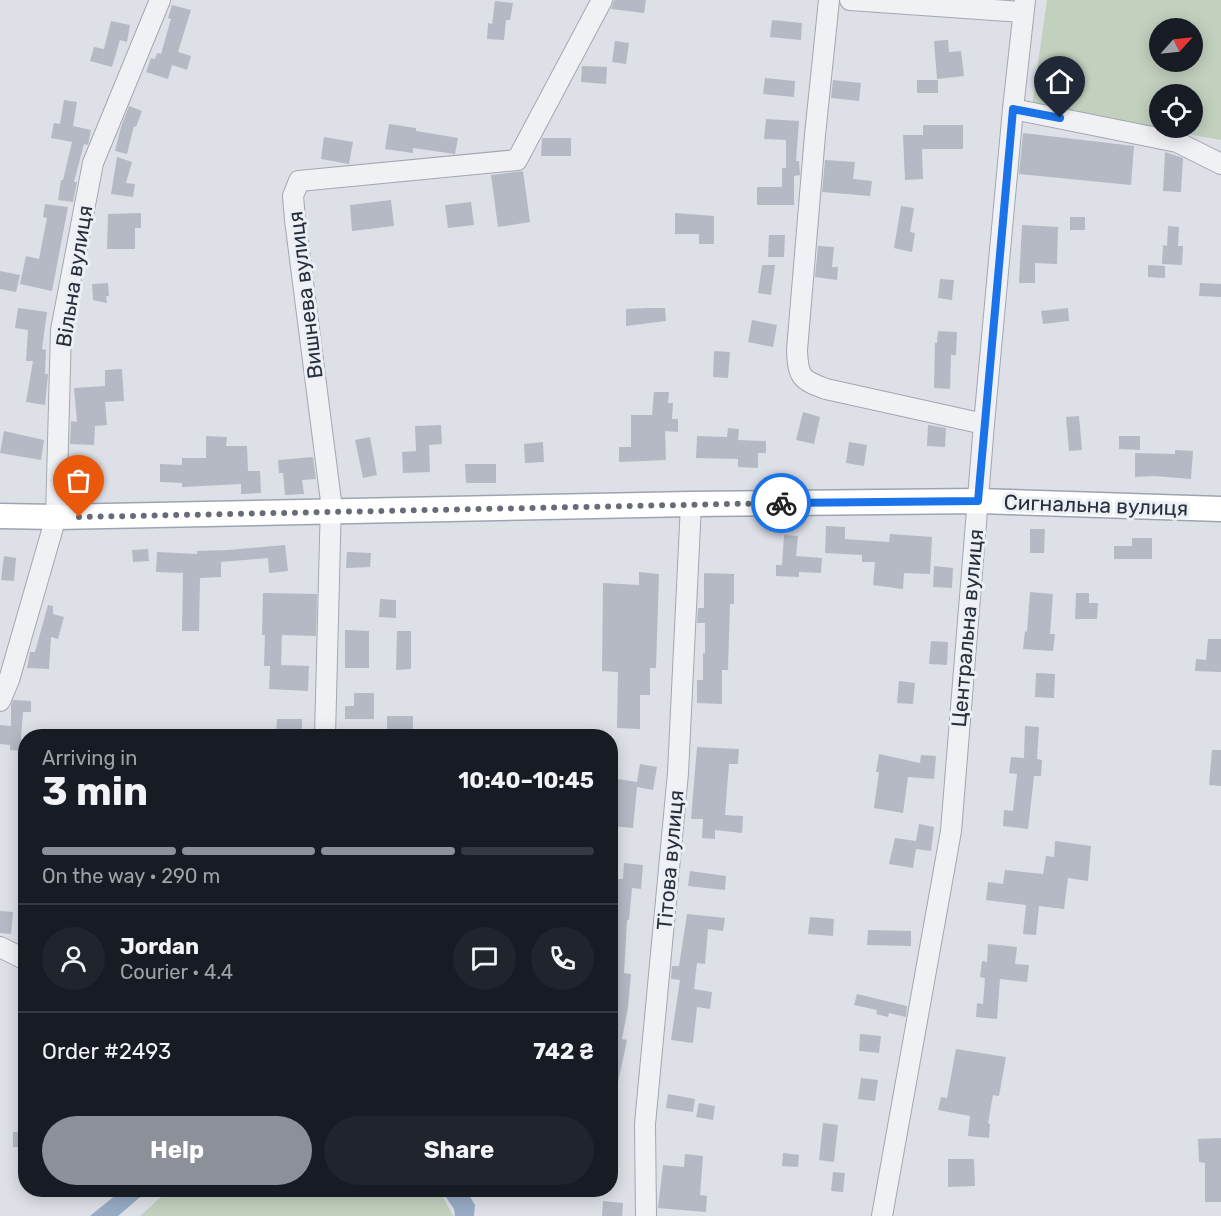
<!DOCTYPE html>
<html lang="en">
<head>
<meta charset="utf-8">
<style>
  :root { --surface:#171b24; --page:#20242c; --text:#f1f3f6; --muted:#9ea1a6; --line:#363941; --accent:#8c9099 }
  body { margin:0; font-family:Rubik,sans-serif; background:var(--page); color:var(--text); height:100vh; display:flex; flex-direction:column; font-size:22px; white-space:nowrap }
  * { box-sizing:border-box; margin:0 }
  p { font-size:20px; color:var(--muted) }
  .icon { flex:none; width:33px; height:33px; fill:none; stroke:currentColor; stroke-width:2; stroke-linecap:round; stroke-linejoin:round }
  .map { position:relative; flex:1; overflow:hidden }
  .side { position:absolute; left:18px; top:729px; width:600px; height:468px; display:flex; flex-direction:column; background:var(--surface); border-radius:24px; box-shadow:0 3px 15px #0003 }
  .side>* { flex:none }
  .needle { width:39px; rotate:63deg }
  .controls { position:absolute; left:1149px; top:18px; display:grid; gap:12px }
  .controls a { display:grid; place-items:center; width:54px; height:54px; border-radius:50%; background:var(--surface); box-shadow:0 3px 15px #0003; font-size:30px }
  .pin { position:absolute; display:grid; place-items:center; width:51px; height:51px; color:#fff; margin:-62px -26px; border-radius:50% 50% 50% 0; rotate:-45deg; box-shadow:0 0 6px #0007 }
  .pin .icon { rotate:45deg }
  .courier { position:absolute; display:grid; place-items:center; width:60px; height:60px; margin:-30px; border:4px solid #1a73e8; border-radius:50%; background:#fff; color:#222; box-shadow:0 2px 8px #0007 }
  .headline em { font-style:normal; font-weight:700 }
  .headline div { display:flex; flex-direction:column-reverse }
  .headline { display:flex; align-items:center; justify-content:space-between; height:102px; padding:0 24px }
  h1 { font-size:39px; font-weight:700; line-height:45px }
  .bar { display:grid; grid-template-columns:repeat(4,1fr); gap:9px 6px; align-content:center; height:72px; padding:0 24px }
  .bar i { height:8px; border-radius:4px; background:var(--line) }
  .bar .selected { background:var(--accent) }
  .bar p { grid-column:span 4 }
  .line { display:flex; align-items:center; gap:15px; padding:0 24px; border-top:2px solid var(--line) }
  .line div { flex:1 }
  .round { display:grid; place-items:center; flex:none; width:63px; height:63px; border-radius:32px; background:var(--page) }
  .primary-button { display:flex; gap:12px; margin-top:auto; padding:12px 24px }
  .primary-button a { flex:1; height:69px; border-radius:36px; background:var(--accent); color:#fff; font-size:24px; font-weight:700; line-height:69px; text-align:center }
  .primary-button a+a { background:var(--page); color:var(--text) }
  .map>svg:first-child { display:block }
</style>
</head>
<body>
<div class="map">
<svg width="1221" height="1216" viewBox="0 0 1221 1216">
  <rect width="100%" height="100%" fill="#dde0e6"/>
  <g fill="#c2d0be" fill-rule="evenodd">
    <path d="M1047 0H1221V140L1032 106ZM1160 28H1192V62H1160ZM1160 94H1192V128H1160Z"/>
    <polygon points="178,1190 434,1190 441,1193 453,1216 140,1216 162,1196"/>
  </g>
  <g fill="#98acc6">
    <polygon points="122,1190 153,1190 139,1198 118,1216 90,1216"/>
    <polygon points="441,1190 466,1190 475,1205 474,1216 455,1216 454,1209"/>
  </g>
  <g fill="#b4b9c3">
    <polygon points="614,0 646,0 644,13 611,9"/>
    <polygon points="495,1 513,3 510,20 506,20 504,40 487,39 488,23 492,24"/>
    <polygon points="172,5 191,10 178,52 191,56 187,70 172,65 168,79 146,72 151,58 155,59 157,53 161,54 171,19 168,18"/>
    <polygon points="772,20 802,23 801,40 770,37"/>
    <polygon points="111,21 130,25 127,42 120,40 112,67 90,61 94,47 104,49"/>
    <polygon points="948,40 949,52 961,51 964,76 937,79 934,41"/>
    <polygon points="615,41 629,43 626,64 612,62"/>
    <polygon points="582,66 607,67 606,84 581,82"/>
    <polygon points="765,78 795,81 794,97 763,94"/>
    <polygon points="833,80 861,83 859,101 831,98"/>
    <rect x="917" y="80" width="21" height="13"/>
    <polygon points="64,100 77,102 73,126 91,130 88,145 84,144 74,182 77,182 73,202 58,200 61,180 63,180 72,142 51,138 54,123 60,124"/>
    <polygon points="129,106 142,111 136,127 134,126 127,154 115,151 121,127"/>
    <polygon points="766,119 799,121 796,161 799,161 800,175 794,176 794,205 757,205 757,187 782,187 782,168 786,168 786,140 764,139"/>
    <polygon points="389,124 416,128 416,131 458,138 455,154 413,148 413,153 385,149"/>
    <polygon points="923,125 963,125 963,149 922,149 923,179 905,180 903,135 923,135"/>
    <polygon points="1023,133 1134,146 1131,185 1019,174"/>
    <polygon points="324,137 353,142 349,164 321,159"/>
    <polygon points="542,138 571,138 571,156 541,156"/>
    <polygon points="1165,152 1183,158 1181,192 1163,191"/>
    <polygon points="117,157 132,162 126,183 135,184 133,197 111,194"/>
    <polygon points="825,160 855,162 853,179 872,181 870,196 822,192"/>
    <polygon points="523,171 530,222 498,227 491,175"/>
    <polygon points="391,200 394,226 352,231 350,205"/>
    <polygon points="471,202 474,225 448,228 445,205"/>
    <polygon points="45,204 68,207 52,291 20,284 26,256 39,259 47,218 43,217"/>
    <polygon points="901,206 914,208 910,232 915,233 912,252 894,248"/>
    <polygon points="141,213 141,228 135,228 135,249 107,249 108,214"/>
    <polygon points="675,213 714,216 714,244 699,244 699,234 675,234"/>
    <rect x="1070" y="217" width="15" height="13"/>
    <polygon points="1022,225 1058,227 1057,264 1035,263 1035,283 1019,283"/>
    <polygon points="1168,226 1179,227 1178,246 1183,246 1182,265 1162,264 1163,245 1167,246"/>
    <polygon points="769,235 785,235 784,257 768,257"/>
    <polygon points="818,246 834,247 832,267 838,267 837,280 815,277"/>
    <polygon points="762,265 775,265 771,295 758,293"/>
    <polygon points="1148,265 1165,266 1165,278 1148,277"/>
    <polygon points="0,271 20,275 16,292 0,289"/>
    <polygon points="940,279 954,280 952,300 938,298"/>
    <polygon points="108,283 109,296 106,296 107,303 93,300 92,284"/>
    <polygon points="1200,283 1221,284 1221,297 1199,296"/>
    <polygon points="18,308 47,312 42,349 46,350 45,374 48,374 45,405 26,402 33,361 26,361 28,330 15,328"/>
    <polygon points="647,308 665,308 666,321 626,326 626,309"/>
    <polygon points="1068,308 1069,321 1043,324 1041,311"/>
    <polygon points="752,320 777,325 773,347 748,342"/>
    <polygon points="938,331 957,332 956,355 951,355 950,389 934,388 935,343 937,343"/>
    <polygon points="714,351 730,352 728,378 713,377"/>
    <polygon points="122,369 124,401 105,402 107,425 95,426 94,445 70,444 71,421 77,422 74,388 105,386 105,370"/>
    <polygon points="654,392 669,392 668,403 673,403 672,419 678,419 678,432 665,431 666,460 619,462 619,447 631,447 631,415 652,415"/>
    <polygon points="803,412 820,417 814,444 796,440"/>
    <polygon points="1079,416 1082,450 1069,451 1066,417"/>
    <polygon points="441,425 442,444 429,445 430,472 403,473 402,452 416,451 415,426"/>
    <polygon points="928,425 946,428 945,447 927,446"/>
    <polygon points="728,428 739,429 738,440 766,441 766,453 758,453 758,468 738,467 738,459 696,458 697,436 727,437"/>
    <polygon points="4,431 44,440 41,460 0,453"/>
    <polygon points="206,436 227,437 226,446 247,446 248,471 260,471 261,493 241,494 241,484 182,487 182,483 160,482 160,464 182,465 182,458 206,458"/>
    <polygon points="1119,436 1140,436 1140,450 1119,449"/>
    <polygon points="370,437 377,475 363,478 355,440"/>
    <polygon points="543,442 544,462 525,463 524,444"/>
    <polygon points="849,442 867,445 864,466 846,463"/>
    <polygon points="1175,450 1193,451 1191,479 1154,476 1135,477 1135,453 1175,454"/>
    <polygon points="313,457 316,479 302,480 304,494 285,495 283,473 279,473 278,460"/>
    <polygon points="465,464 496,464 496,483 466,483"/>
    <polygon points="826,526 845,527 845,539 889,542 890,534 932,537 930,574 904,573 903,589 873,585 875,562 862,562 862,555 825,553"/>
    <polygon points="1030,529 1045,529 1044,553 1030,553"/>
    <polygon points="784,535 798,536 796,556 822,558 821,573 799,572 799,577 776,576 776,565 782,565"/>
    <polygon points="1132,538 1152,538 1152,559 1114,559 1114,546 1132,546"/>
    <polygon points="285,545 288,571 269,573 268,558 221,562 221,577 200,578 199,631 182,631 183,573 156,572 157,552 197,554 197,551 228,550"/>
    <polygon points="148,549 149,561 133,562 132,550"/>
    <polygon points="347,552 371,553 370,567 346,568"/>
    <polygon points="4,556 16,558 14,581 1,580"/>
    <polygon points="934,566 953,568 952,588 933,587"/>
    <polygon points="639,572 659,574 656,668 650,668 650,695 640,695 640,729 617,728 618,672 602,671 603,583 639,585"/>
    <polygon points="704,573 734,574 734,604 730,604 728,670 722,670 722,704 697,703 697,680 703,680 703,653 705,653 705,623 697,623 698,608 704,608"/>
    <polygon points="1030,592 1053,594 1050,634 1055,634 1053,651 1023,649 1025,631 1027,632"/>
    <polygon points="263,593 317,594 316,636 282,635 281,665 309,666 308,691 269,689 270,666 264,666 265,635 262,635"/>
    <polygon points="1076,593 1089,593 1089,603 1098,603 1097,619 1075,619"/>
    <polygon points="380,599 396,600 396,618 379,617"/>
    <polygon points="48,605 53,606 53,614 64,617 58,639 51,637 49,669 27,668 30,652 35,652"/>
    <polygon points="345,630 369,631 369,668 345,668"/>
    <polygon points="397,631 411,631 411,669 396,670"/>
    <polygon points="1208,639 1221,639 1221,672 1195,671 1196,659 1206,660"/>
    <polygon points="931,641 948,642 947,665 929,664"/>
    <polygon points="1036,673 1055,674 1054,698 1035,697"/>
    <polygon points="899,681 915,683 913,704 897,703"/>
    <polygon points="354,693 374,693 374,719 345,719 345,706 354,706"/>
    <polygon points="13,700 31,701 31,712 23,712 20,751 10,750 10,745 0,744 0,725 11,726 11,705"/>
    <rect x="387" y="716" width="26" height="20"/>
    <polygon points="277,719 302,719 302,736 276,736"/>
    <polygon points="1025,726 1039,727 1037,759 1042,760 1041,776 1034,776 1028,829 1003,826 1004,810 1013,811 1017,774 1009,773 1011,757 1024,758"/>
    <polygon points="697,747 739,749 738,764 729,764 725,815 743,816 742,833 715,830 715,839 702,838 703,819 691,819"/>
    <polygon points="1212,750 1221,750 1221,786 1209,785"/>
    <polygon points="879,754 920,763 921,755 936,756 934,779 908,777 903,813 874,808 879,772 876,772"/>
    <polygon points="640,764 657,767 653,790 637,787 633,828 613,826 618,779 637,782"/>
    <polygon points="919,824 934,827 931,851 916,849 913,868 889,864 895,838 916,841"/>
    <polygon points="1055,841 1091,846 1088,881 1068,878 1064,909 1039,906 1036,935 1023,934 1026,905 986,900 988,882 1003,884 1005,870 1043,874 1046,856 1054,857"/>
    <polygon points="624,863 643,865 641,889 632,888 629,920 627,920 624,973 631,974 628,1007 622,1039 627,1040 616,1092 610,1092 610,1012 614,995 610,995 610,926 614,879 623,879"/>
    <polygon points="690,871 726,876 725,890 688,886"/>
    <polygon points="0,911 13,912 11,934 0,933"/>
    <polygon points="687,914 725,918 723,931 708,929 705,964 697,963 694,989 712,992 710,1009 697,1007 693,1043 671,1040 680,980 671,979 672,966 679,966"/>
    <polygon points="810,917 834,919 833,936 808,934"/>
    <polygon points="868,930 911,931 911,946 867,945"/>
    <polygon points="988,944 1017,947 1015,964 1029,965 1027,982 1000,979 997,1019 976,1017 977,1003 983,1004 985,978 980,977 982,961 987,962"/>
    <polygon points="857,994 907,1006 906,1017 889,1013 888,1017 876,1014 877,1010 854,1005"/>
    <polygon points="860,1034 881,1036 879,1053 859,1051"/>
    <polygon points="956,1049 1006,1057 999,1096 993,1095 988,1123 990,1124 989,1138 968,1136 970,1116 938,1110 941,1097 947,1098"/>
    <polygon points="861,1078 878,1080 875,1101 858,1099"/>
    <polygon points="668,1094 695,1099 693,1112 666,1108"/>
    <polygon points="699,1103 715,1106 713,1120 696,1117"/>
    <polygon points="823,1123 838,1125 834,1162 819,1160"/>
    <rect x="13" y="1132" width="13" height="15"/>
    <polygon points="1221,1138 1221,1202 1205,1202 1205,1163 1199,1162 1198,1139"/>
    <polygon points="783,1153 799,1155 798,1167 782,1166"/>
    <polygon points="685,1154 703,1156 700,1195 707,1196 706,1212 658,1208 663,1165 684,1167"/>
    <polygon points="948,1159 974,1159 975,1186 948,1187"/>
    <polygon points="833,1172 845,1173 843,1192 831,1191"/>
    <polygon points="603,1201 623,1203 622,1216 602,1216"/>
  </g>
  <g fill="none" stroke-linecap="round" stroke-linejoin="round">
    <g stroke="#a3a7b0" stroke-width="22">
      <g id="minor">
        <path d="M829 0 815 135 797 350C798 377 801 380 826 389L984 424"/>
        <polyline points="850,0 1023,12"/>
        <polyline points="1013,109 1177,142 1221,164"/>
        <polyline points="0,701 9,680 56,517 61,330 93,163 160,0"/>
        <polyline points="325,736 331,501 295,220 293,196 299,181 517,160 602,0"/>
        <polyline points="0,947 26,960"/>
        <polyline points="646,1216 645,1124 678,773 691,504"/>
        <polyline points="882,1216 951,831 984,424 1013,109 1025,0"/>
      </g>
    </g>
    <g stroke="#9da4b1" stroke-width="27">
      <polyline id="major" points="0,516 56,517 691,504 978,501 1221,509"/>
    </g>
    <use href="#minor" stroke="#eff1f5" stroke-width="20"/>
    <use href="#major" stroke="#fff" stroke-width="24"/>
  </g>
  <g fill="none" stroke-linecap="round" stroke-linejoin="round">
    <polyline stroke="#676c78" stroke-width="6" stroke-dasharray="0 10.8" points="79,517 781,503"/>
    <polyline stroke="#1a73e8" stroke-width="8" points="781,503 978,501 1013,109 1060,118"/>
  </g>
  <g text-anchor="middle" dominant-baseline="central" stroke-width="6" stroke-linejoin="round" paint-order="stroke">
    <g font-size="21" fill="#272e3c" stroke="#eceff4">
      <text transform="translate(74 276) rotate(-81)">Вільна вулиця</text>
      <text transform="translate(305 295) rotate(-97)">Вишнева вулиця</text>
      <text transform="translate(1096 505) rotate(2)">Сигнальна вулиця</text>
      <text transform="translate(967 628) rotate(-85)">Центральна вулиця</text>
      <text transform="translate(670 860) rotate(-85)">Тітова вулиця</text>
    </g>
  </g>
</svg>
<div class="controls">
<a><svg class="needle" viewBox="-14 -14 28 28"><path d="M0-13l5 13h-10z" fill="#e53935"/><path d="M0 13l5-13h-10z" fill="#9ea1a6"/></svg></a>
<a><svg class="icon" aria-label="locate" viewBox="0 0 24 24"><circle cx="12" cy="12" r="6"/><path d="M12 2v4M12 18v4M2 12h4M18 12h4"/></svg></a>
</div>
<div class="pin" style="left:79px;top:517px;background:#ea580c"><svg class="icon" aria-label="bag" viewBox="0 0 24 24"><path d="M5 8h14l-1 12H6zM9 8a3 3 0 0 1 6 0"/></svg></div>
<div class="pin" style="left:1060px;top:118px;background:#1f2937"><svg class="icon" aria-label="home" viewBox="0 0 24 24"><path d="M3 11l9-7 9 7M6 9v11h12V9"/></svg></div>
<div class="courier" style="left:781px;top:503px"><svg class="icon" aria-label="bike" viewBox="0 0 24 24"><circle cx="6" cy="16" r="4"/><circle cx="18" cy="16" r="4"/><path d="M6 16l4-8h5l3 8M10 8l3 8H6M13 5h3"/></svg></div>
<section class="side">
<div class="headline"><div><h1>3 min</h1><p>Arriving in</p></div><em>10:40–10:45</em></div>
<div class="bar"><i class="selected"></i><i class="selected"></i><i class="selected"></i><i></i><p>On the way · 290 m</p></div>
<div class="line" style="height:108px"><a class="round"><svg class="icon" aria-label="person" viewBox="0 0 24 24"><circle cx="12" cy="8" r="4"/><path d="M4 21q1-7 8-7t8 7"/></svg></a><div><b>Jordan</b><p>Courier · 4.4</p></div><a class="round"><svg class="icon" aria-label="chat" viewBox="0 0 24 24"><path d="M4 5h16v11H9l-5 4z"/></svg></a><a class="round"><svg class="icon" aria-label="phone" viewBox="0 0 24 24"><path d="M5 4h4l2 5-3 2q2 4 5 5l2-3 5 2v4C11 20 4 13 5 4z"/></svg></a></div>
<div class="line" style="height:78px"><div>Order #2493</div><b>742 ₴</b></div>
<div class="primary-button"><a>Help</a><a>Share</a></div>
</section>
</div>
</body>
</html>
